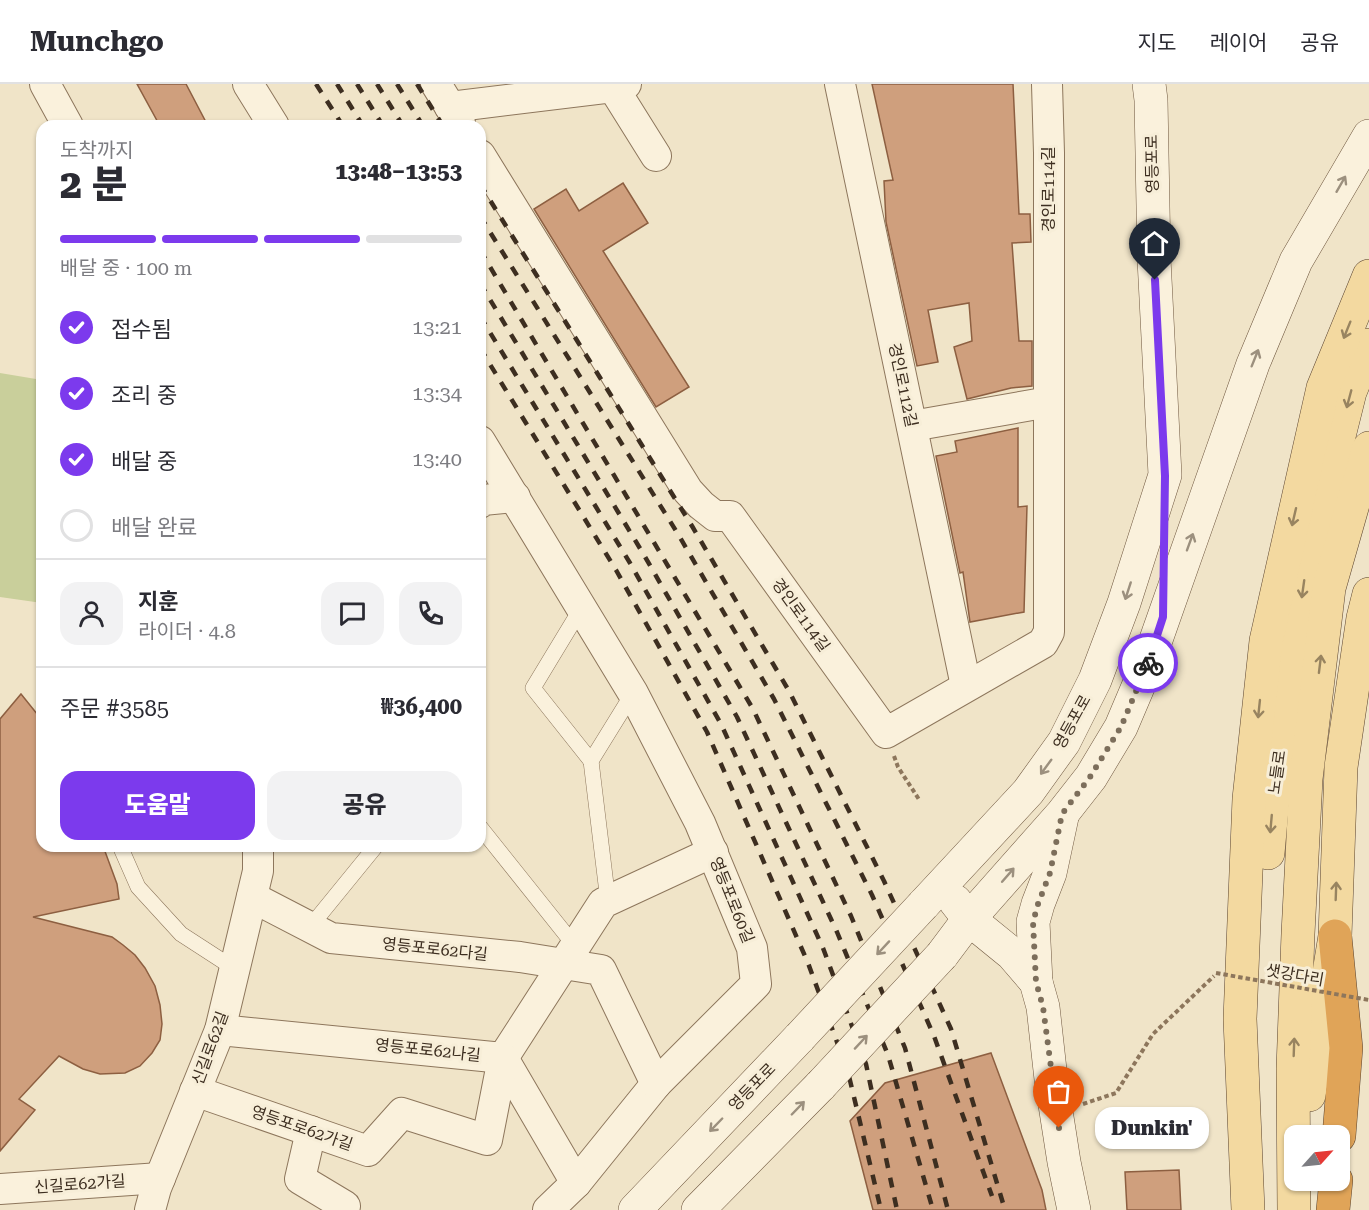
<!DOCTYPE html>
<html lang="ko">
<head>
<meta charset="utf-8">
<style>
  :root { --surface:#fff; --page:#f2f2f3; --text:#2b2b33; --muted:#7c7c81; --line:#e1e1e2; --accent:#7c3aed }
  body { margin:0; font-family:"Roboto Serif","Noto Sans KR",serif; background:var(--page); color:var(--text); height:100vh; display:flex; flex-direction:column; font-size:22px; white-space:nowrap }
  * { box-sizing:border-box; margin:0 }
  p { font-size:20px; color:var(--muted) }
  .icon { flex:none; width:33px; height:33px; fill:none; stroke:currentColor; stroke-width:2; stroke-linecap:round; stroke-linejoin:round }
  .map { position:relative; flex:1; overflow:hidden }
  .drawer { position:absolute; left:36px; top:36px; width:450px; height:732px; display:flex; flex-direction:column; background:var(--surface); border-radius:18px; box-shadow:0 2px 4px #0004 }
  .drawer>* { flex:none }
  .needle { width:39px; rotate:63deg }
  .tools { position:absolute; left:1284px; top:1041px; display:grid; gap:12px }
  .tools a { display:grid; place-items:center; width:66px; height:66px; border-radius:12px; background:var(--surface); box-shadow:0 2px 4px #0004; font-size:30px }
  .pin { position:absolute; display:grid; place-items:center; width:51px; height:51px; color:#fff; margin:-62px -26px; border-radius:50% 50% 50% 0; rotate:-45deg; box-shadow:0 0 6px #0007 }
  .pin .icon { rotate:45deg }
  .courier { position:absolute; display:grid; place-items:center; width:60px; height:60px; margin:-30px; border:4px solid #7c3aed; border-radius:50%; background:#fff; color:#222; box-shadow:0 2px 8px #0007 }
  .bubble { position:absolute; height:42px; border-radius:18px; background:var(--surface); box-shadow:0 2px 4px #0004; font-size:20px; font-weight:800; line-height:42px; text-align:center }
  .overview em { font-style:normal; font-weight:800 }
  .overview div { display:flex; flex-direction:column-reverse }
  .overview { display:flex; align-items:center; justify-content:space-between; height:102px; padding:0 24px }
  h1 { font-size:39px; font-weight:800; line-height:45px }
  .bar { display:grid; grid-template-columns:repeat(4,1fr); gap:9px 6px; align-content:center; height:72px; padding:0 24px }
  .bar i { height:8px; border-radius:4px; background:var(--line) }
  .bar .active { background:var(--accent) }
  .bar p { grid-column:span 4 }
  .line { display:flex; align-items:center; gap:15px; padding:0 24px; border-top:2px solid var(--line) }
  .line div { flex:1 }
  .round { display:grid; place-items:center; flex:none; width:63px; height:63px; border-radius:18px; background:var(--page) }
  ol { padding:0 24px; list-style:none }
  li { display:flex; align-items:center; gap:18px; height:66px }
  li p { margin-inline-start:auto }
  li .icon { padding:6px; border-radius:50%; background:var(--accent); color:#fff; stroke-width:4 }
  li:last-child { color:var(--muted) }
  li i { width:33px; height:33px; border:3px solid var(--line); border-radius:50% }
  .cta { display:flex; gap:12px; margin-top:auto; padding:12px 24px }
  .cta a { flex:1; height:69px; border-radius:18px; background:var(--accent); color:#fff; font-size:24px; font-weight:800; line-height:69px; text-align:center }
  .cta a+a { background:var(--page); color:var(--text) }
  header { display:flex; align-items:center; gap:36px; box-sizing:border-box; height:84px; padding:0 30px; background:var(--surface); border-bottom:2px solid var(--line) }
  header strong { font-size:28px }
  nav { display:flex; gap:33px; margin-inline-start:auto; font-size:21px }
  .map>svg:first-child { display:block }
</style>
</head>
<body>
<header>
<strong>Munchgo</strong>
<nav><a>지도</a><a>레이어</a><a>공유</a></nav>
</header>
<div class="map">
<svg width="1369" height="1126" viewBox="0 0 1369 1126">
  <rect width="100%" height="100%" fill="#f0e4c8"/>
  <polygon fill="#c9cf9b" points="0,289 42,296 42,519 0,513"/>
  <g fill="#cf9f7d" stroke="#8d5f41" stroke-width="1.5">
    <polygon points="137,0 186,0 208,42 160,42"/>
    <polygon points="872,0 1013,0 1019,130 1030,130 1031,158 1012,159 1019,257 1032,257 1032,302 1011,304 967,315 954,263 972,257 969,219 928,226 938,278 917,282 886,138 884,97 893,96"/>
    <polygon points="623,99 648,139 603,167 689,303 656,323 534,125 566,105 579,127"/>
    <polygon points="1018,344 1018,423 1027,422 1024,528 970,538 963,488 960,489 936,372 957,368 955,357"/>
    <polygon points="21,610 42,636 42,762 103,762 117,800 119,815 33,833 112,853 123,861 135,871 145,884 155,902 160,921 162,940 160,956 152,969 140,982 125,989 100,990 83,985 59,972 19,1015 35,1026 0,1067 0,635"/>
    <polygon points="991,969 1042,1106 1046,1126 873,1126 850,1037 885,999"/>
    <polygon points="1179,1086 1181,1126 1127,1126 1125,1088"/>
  </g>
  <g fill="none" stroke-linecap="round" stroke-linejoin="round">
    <g stroke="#8d765c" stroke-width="16">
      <g id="lane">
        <polyline points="582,523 533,604 591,677 633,609"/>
        <polyline points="591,677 608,817"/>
        <polyline points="480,743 575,862"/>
        <polyline points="120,762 138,803 181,850 235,885"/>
        <polyline points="310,843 376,762"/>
      </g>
    </g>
    <g stroke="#8d765c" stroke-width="32">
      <g id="street">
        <polyline points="45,0 68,42"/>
        <polyline points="248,0 274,42"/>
        <polyline points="436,0 460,39"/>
        <polyline points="611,0 656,72"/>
        <polyline points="840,0 966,602"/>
        <polyline points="450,23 613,3 626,0"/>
        <polyline points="480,71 688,407 701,421 715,432 730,432 886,649 1043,559 1049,548 1049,69 1047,0"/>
        <polyline points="912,342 1049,318"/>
        <polyline points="480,357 633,609 700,739 752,864 756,900 656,1000 576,1099 548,1126"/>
        <polyline points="480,419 483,416 515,413"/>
        <polyline points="252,813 331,854 520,873 601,886 656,1000"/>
        <polyline points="220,946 503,974 603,819 713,768"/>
        <polyline points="503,974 576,1099"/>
        <polyline points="195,1007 368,1067 402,1029 487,1056 503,974"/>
        <polyline points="311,1047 300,1095 345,1122 344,1126"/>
        <polyline points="0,1105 160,1094"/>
        <polyline points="150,1126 156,1104 220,946 258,787 258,762"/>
      </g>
    </g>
    <g stroke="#6f573f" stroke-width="34">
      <g id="secondary">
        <polyline points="955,817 969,835 1012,870 1036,898 1043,923 1051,995 1064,1078 1074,1126"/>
        <polyline points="923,821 1028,708 1064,658 1095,596 1124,519 1165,391 1154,175 1151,16 1149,0"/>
        <polyline points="942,871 969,835 1062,730 1091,693 1121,643 1146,584 1253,280 1296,177 1369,52"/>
        <polyline points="1036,898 1033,838 1038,820 1050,789 1062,733"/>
        <polyline points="635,1126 800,953"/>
        <polyline points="698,1126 821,1001"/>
      </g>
    </g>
    <g stroke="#5b4430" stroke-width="34">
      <g id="primary">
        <polyline points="1268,769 1274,703 1307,480 1350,308 1369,261"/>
        <polyline points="1309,1011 1335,852 1341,683 1363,534 1369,510"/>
        <polyline points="1248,1126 1240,935 1249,715 1266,557 1323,304 1369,192"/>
        <polyline points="1294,1126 1293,985 1298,850 1306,695 1329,504 1369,364"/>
      </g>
    </g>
    <g stroke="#5b4430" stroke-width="34">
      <g id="highway">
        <polyline points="1335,852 1346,964 1339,1052"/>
        <polyline points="1333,1126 1336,1096"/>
      </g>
    </g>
    <g stroke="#8d765c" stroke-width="4" stroke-dasharray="4.5 3" stroke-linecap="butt">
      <polyline points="894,672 898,683 920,717"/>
      <polyline points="1083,1020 1116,1009 1153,950 1214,892"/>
    </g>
    <use href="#lane" stroke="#faf1dc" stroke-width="15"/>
    <use href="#street" stroke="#faf1dc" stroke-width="30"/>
    <use href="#secondary" stroke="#faf1dc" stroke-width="33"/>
    <use href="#primary" stroke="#f3d9a0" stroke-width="33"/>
    <use href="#highway" stroke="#e0a458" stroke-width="33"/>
    <g stroke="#3d2e20" stroke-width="4.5" stroke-dasharray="10 10" stroke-linecap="butt">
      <polyline points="316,0 343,42"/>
      <polyline points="337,0 363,42"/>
      <polyline points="357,0 383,42"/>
      <polyline points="377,0 403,42"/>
      <polyline points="397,0 423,42"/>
      <polyline points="417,0 443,42"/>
      <polyline points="480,100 692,442 789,607 884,797 951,945 1005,1126"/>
      <polyline points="480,132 678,450 774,615 872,811 934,952 992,1112"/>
      <polyline points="480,166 753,625 851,832 905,964 948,1126"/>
      <polyline points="480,199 644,471 737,633 837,848 888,971 933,1126"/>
      <polyline points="480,232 630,479 721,640 823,864 866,980 897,1126"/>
      <polyline points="480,264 616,486 707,648 808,879 848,988 881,1126"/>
    </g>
    <g stroke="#6f573f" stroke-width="34" stroke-linecap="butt">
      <g id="secondary-bridge">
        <polyline points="800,953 923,821"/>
        <polyline points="821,1001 942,871"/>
      </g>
    </g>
    <polyline stroke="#8d765c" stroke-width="4" stroke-dasharray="4.5 3" stroke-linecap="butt" points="1216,889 1369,916"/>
    <use href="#secondary-bridge" stroke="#faf1dc" stroke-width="33"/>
  </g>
  <defs><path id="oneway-shaft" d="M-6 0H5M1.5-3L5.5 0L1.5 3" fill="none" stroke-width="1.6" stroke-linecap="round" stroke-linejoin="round" transform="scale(1.5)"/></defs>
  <g stroke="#9c907e">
    <use href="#oneway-shaft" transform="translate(1341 100) rotate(-60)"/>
    <use href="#oneway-shaft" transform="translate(1255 274) rotate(-68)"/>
    <use href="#oneway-shaft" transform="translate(1190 458) rotate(-70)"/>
    <use href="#oneway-shaft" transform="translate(1128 507) rotate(108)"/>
    <use href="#oneway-shaft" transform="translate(1046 683) rotate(126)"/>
    <use href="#oneway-shaft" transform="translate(1008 791) rotate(-49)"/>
    <use href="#oneway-shaft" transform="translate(883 864) rotate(133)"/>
    <use href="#oneway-shaft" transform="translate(861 958) rotate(-47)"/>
    <use href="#oneway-shaft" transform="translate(798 1024) rotate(-46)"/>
    <use href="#oneway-shaft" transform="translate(716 1041) rotate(134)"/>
  </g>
  <g stroke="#988460">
    <use href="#oneway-shaft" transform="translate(1347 246) rotate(112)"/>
    <use href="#oneway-shaft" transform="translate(1349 315) rotate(105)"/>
    <use href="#oneway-shaft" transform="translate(1294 433) rotate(103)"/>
    <use href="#oneway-shaft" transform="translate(1303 505) rotate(98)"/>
    <use href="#oneway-shaft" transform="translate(1320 580) rotate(-83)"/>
    <use href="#oneway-shaft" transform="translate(1259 625) rotate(96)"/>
    <use href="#oneway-shaft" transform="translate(1271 740) rotate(95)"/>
    <use href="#oneway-shaft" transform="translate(1336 807) rotate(-88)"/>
    <use href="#oneway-shaft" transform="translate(1294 963) rotate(-88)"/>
  </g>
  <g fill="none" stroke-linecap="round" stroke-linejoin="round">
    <polyline stroke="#7c6e5b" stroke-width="6" stroke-dasharray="0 10.8" points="1059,1044 1043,923 1036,898 1033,838 1038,820 1050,789 1062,730 1090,693 1121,643 1148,579"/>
    <polyline stroke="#7c3aed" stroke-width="8" points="1148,579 1163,533 1165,392 1155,196"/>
  </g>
  <g text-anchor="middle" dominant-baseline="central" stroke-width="6" stroke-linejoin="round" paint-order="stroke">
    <g font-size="16" fill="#3d2e20" stroke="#f7eed8">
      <text transform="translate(1152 80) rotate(-91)">영등포로</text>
      <text transform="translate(1048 105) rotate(-90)">경인로114길</text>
      <text transform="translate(903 301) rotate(78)">경인로112길</text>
      <text transform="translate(801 531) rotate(54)">경인로114길</text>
      <text transform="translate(1072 638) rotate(-61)">영등포로</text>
      <text transform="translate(1277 688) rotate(-82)">노들로</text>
      <text transform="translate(732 816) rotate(68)">영등포로60길</text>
      <text transform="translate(435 865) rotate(6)">영등포로62다길</text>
      <text transform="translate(1295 891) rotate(10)">샛강다리</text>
      <text transform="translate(210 964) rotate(-70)">신길로62길</text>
      <text transform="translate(428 966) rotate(6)">영등포로62나길</text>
      <text transform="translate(752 1003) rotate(-46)">영등포로</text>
      <text transform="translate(302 1044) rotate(19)">영등포로62가길</text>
      <text transform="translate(80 1100) rotate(-4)">신길로62가길</text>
    </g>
  </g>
</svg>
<div class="tools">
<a><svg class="needle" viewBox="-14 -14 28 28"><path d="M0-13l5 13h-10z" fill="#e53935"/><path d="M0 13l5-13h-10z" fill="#7c7c81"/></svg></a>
</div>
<div class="pin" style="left:1059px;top:1044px;background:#ea580c"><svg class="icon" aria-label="bag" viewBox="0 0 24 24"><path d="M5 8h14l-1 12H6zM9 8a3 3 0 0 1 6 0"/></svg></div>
<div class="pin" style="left:1155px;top:196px;background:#1f2937"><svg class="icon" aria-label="home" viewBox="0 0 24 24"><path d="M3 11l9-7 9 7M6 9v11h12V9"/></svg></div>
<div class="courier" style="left:1148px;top:579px"><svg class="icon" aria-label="bike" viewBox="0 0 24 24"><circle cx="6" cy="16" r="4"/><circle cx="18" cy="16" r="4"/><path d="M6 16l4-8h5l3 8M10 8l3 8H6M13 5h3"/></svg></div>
<div class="bubble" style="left:1095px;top:1023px;width:114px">Dunkin'</div>
<section class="drawer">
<div class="overview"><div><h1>2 분</h1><p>도착까지</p></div><em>13:48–13:53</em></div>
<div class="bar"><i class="active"></i><i class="active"></i><i class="active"></i><i></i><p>배달 중 · 100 m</p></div>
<ol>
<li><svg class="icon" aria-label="check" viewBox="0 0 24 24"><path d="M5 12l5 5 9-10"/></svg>접수됨<p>13:21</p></li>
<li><svg class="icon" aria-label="check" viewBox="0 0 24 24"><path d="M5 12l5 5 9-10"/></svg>조리 중<p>13:34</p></li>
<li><svg class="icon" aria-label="check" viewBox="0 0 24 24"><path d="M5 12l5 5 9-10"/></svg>배달 중<p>13:40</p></li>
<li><i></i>배달 완료</li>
</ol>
<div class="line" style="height:108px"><a class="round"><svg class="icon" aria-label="person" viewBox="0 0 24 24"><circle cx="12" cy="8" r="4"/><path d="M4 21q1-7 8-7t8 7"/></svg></a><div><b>지훈</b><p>라이더 · 4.8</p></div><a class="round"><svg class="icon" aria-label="chat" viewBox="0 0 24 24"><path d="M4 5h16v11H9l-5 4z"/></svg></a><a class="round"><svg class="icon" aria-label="phone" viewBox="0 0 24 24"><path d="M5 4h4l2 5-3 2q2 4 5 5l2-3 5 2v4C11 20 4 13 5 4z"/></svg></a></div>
<div class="line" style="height:78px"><div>주문 #3585</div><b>₩36,400</b></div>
<div class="cta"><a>도움말</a><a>공유</a></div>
</section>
</div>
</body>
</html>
